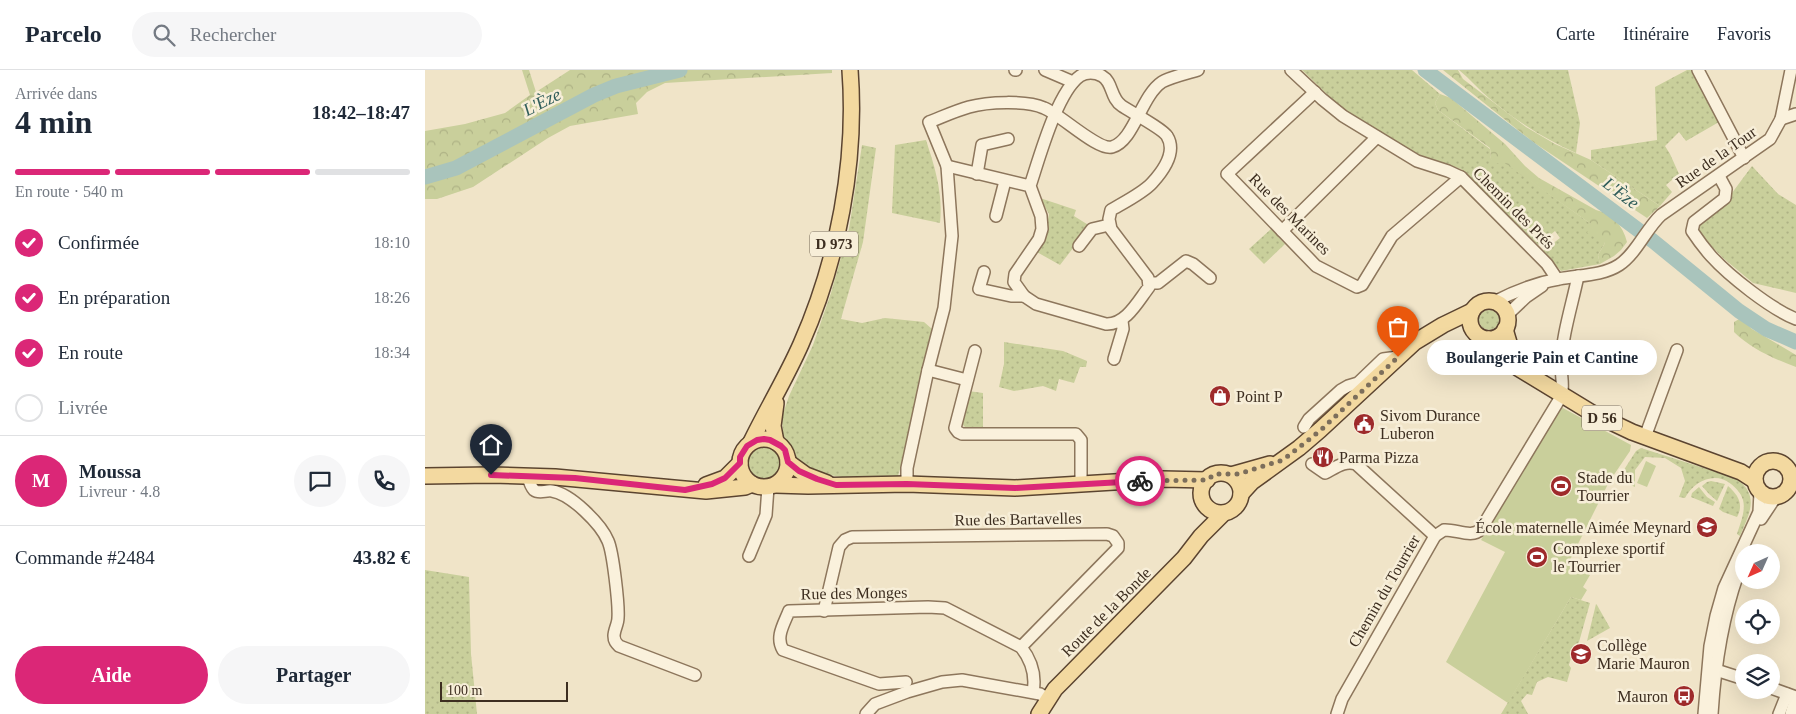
<!DOCTYPE html>
<html lang="fr">
<head>
<meta charset="utf-8">
<style>
  :root { --surface:#fff; --page:#f6f6f7; --text:#1f2937; --muted:#747a83; --line:#e0e1e3; --accent:#db2777 }
  body { margin:0; font-family:"Times New Roman",serif; background:var(--page); color:var(--text); height:100vh; display:flex; flex-direction:column; font-size:19px; white-space:nowrap }
  * { box-sizing:border-box; margin:0 }
  p { font-size:16px; color:var(--muted) }
  .icon { flex:none; width:28px; height:28px; fill:none; stroke:currentColor; stroke-width:2; stroke-linecap:round; stroke-linejoin:round }
  .map { position:relative; flex:1; overflow:hidden }
  .sheet { display:flex; flex-direction:column; background:var(--surface); width:425px }
  .sheet>* { flex:none }
  .needle { width:32px; rotate:225deg }
  .buttons { position:absolute; left:1310px; top:474px; display:grid; gap:10px }
  .buttons a { display:grid; place-items:center; width:45px; height:45px; border-radius:50%; background:var(--surface); box-shadow:0 5px 20px #0002; font-size:25px }
  .scale { position:absolute; left:15px; bottom:12px; width:128px; box-sizing:border-box; padding-left:5px; border:2px solid #3d2e20; border-top:0; font-size:14px; line-height:18px; white-space:nowrap; color:#3d2e20; -webkit-text-stroke:4px #f7eed8; paint-order:stroke }
  .pin { position:absolute; display:grid; place-items:center; width:42px; height:42px; color:#fff; margin:-51px -21px; border-radius:50% 50% 50% 0; rotate:-45deg; box-shadow:0 0 5px #0007 }
  .pin .icon { rotate:45deg }
  .courier { position:absolute; display:grid; place-items:center; width:50px; height:50px; margin:-25px; border:4px solid #db2777; border-radius:50%; background:#fff; color:#222; box-shadow:0 1px 6px #0007 }
  .bubble { position:absolute; height:35px; border-radius:18px; background:var(--surface); box-shadow:0 5px 20px #0002; font-size:16px; font-weight:700; line-height:35px; text-align:center }
  .overview em { font-style:normal; font-weight:700 }
  .overview div { display:flex; flex-direction:column-reverse }
  .overview { display:flex; align-items:center; justify-content:space-between; height:85px; padding:0 15px }
  h1 { font-size:32px; font-weight:700; line-height:38px }
  .bar { display:grid; grid-template-columns:repeat(4,1fr); gap:8px 5px; align-content:center; height:60px; padding:0 15px }
  .bar i { height:6px; border-radius:4px; background:var(--line) }
  .bar .active { background:var(--accent) }
  .bar p { grid-column:span 4 }
  .line { display:flex; align-items:center; gap:12px; padding:0 15px; border-top:1px solid var(--line) }
  .line div { flex:1 }
  .round { display:grid; place-items:center; flex:none; width:52px; height:52px; border-radius:26px; background:var(--page) }
  ol { padding:0 15px; list-style:none }
  li { display:flex; align-items:center; gap:15px; height:55px }
  li p { margin-inline-start:auto }
  li .icon { padding:5px; border-radius:50%; background:var(--accent); color:#fff; stroke-width:4 }
  li:last-child { color:var(--muted) }
  li i { width:28px; height:28px; border:2px solid var(--line); border-radius:50% }
  .cta { display:flex; gap:10px; margin-top:auto; padding:10px 15px }
  .cta a { flex:1; height:58px; border-radius:30px; background:var(--accent); color:#fff; font-size:20px; font-weight:700; line-height:58px; text-align:center }
  .cta a+a { background:var(--page); color:var(--text) }
  header { display:flex; align-items:center; gap:30px; box-sizing:border-box; height:70px; padding:0 25px; background:var(--surface); border-bottom:1px solid var(--line) }
  header strong { font-size:24px }
  nav { display:flex; gap:28px; margin-inline-start:auto; font-size:18px }
  .search { width:350px; height:45px; background:var(--page); display:flex; align-items:center; gap:12px; box-sizing:border-box; padding:0 18px; border-radius:28px; color:var(--muted); font-size:19px }
  main { display:flex; flex:1; min-height:0 }
  .map>svg:first-child { display:block }
</style>
</head>
<body>
<header>
<strong>Parcelo</strong>
<div class="search"><svg class="icon" aria-label="search" viewBox="0 0 24 24"><circle cx="10" cy="10" r="6"/><path d="M15 15l6 6"/></svg>Rechercher</div>
<nav><a>Carte</a><a>Itinéraire</a><a>Favoris</a></nav>
</header>
<main>
<section class="sheet">
<div class="overview"><div><h1>4 min</h1><p>Arrivée dans</p></div><em>18:42–18:47</em></div>
<div class="bar"><i class="active"></i><i class="active"></i><i class="active"></i><i></i><p>En route · 540 m</p></div>
<ol>
<li><svg class="icon" aria-label="check" viewBox="0 0 24 24"><path d="M5 12l5 5 9-10"/></svg>Confirmée<p>18:10</p></li>
<li><svg class="icon" aria-label="check" viewBox="0 0 24 24"><path d="M5 12l5 5 9-10"/></svg>En préparation<p>18:26</p></li>
<li><svg class="icon" aria-label="check" viewBox="0 0 24 24"><path d="M5 12l5 5 9-10"/></svg>En route<p>18:34</p></li>
<li><i></i>Livrée</li>
</ol>
<div class="line" style="height:90px"><b class="round" style="background:var(--accent);color:#fff">M</b><div><b>Moussa</b><p>Livreur · 4.8</p></div><a class="round"><svg class="icon" aria-label="chat" viewBox="0 0 24 24"><path d="M4 5h16v11H9l-5 4z"/></svg></a><a class="round"><svg class="icon" aria-label="phone" viewBox="0 0 24 24"><path d="M5 4h4l2 5-3 2q2 4 5 5l2-3 5 2v4C11 20 4 13 5 4z"/></svg></a></div>
<div class="line" style="height:65px"><div>Commande #2484</div><b>43.82 €</b></div>
<div class="cta"><a>Aide</a><a>Partager</a></div>
</section>
<div class="map">
<svg width="1371" height="644" viewBox="0 0 1371 644">
  <defs>
    <pattern id="green-dots" width="8" height="8" patternUnits="userSpaceOnUse" patternTransform="scale(1.25)"><rect width="8" height="8" fill="#c9cf9b"/><path d="M2 2h.1M6 6h.1" fill="none" stroke="#aeb285" stroke-width="1.8" stroke-linecap="round"/></pattern>
    <pattern id="forest-crowns" width="20" height="18" patternUnits="userSpaceOnUse" patternTransform="scale(1.25)"><rect width="20" height="18" fill="#c9cf9b"/><path d="M2 6a3 3 0 1 1 6 0M12 15a3 3 0 1 1 6 0" fill="none" stroke="#aeb285"/></pattern>
  </defs>
  <rect width="100%" height="100%" fill="#f0e4c8"/>
  <g fill="url(#green-dots)">
    <polygon points="877,0 987,0 1015,24 1010,33 1013,40 1065,79 1066,89 1078,91 1166,154 1180,173 1173,185 1175,194 1136,201 1118,181 1135,168 1130,161 1113,175 1036,99 996,86 979,77 915,37"/>
    <path d="M1034 0H1143L1155 53 1151 83C1120 69 1091 51 1065 29 1054 20 1045 9 1034 0Z"/>
    <polygon points="1262,0 1268,0 1294,52 1261,71 1254,62 1240,76 1245,84 1254,104 1241,115 1247,122 1235,136 1166,90 1166,80 1232,70 1230,17"/>
    <path d="M501 70C510 98 518 123 515 153L467 143 470 75Z"/>
    <polygon points="437,75 451,78 438,172 416,249 437,253 460,248 499,252 507,259 478,389 473,406 417,407 398,404 379,398 372,390 368,378 358,366 357,347 364,326 388,275 406,223 424,159"/>
    <polygon points="1327,96 1353,124 1371,135 1371,223 1328,213 1298,188 1269,158 1304,127"/>
    <polygon points="615,128 651,140 649,146 665,156 635,195 610,181 620,165 624,144"/>
    <polygon points="846,159 860,174 839,194 824,179"/>
    <circle cx="1064" cy="250" r="10"/>
    <polygon points="579,272 638,281 662,291 661,297 655,297 649,313 634,309 631,321 618,316 589,321 574,317 579,294"/>
    <polygon points="543,321 558,323 558,358 541,358 536,353"/>
    <circle cx="339" cy="393" r="17"/>
    <path d="M1216 378 1310 408C1336 425 1324 444 1315 466L1312 464C1315 454 1321 441 1318 430 1316 423 1311 418 1306 414 1290 401 1269 411 1260 428L1254 427 1260 411 1256 398 1240 388 1220 387 1210 400V417L1196 410 1195 406 1211 381Z"/>
    <polygon points="1286,411 1300,414 1292,431 1284,424 1277,416 1282,412"/>
    <path d="M1303 416C1313 425 1319 434 1312 447L1298 442 1294 439Z"/>
    <polygon points="1274,417 1282,427 1290,432 1288,436 1266,427 1267,423"/>
    <polygon points="0,500 44,507 46,584 52,644 0,644"/>
    <polygon points="1146,527 1165,533 1154,572 1149,577 1144,595 1146,598 1142,612 1123,607 1112,612 1107,625 1102,624 1096,631 1103,644 1076,644"/>
    <polygon points="1171,534 1172,535 1185,558 1162,571"/>
  </g>
  <g fill="url(#forest-crowns)">
    <polygon points="97,0 104,0 111,22 145,0 407,0 407,3 240,13 222,22 211,33 213,44 145,56 123,68 48,117 12,129 0,129 0,61 40,54 80,43 105,25"/>
    <polygon points="1018,0 1033,0 1038,9 1101,57 1130,74 1166,90 1235,136 1222,148 1108,72"/>
    <path d="M1015 24 1026 28 1080 74 1100 96 1114 108 1171 140C1187 144 1198 155 1202 172L1196 180 1189 186 1175 194 1173 185 1180 173 1162 163 1166 154 1078 92 1070 94 1066 89 1065 78 1013 40 1010 33Z"/>
    <path d="M1316 248 1327 259 1371 285V297C1349 289 1325 278 1309 262V252Z"/>
  </g>
  <g fill="#c9cf9b">
    <polygon points="1136,337 1206,375 1205,381 1184,412 1144,492 1165,505 1158,517 1162,520 1156,530 1146,527 1083,633 1021,592 1080,482 1056,470"/>
    <polygon points="1221,391 1231,396 1222,417 1212,413"/>
  </g>
  <g fill="none" stroke-linecap="round" stroke-linejoin="round">
    <g stroke="#a9c4bc" stroke-width="15">
      <polyline points="1000,0 1228,171 1314,241 1341,259 1371,272"/>
      <polyline points="0,107 31,98 169,25 191,16 255,0"/>
    </g>
    <g stroke="#8d765c" stroke-width="14">
      <g id="minor">
        <polyline points="590,0 591,0"/>
        <polyline points="620,0 648,12"/>
        <polyline points="866,0 897,29 918,46 992,91 1023,101 1036,107 1122,194 1132,209"/>
        <polyline points="1273,0 1319,88"/>
        <polyline points="890,22 802,104 891,196 932,217 937,215 967,166 1036,107"/>
        <polyline points="1356,49 1371,44"/>
        <path d="M522 96 605 116 616 146 617 159 614 169 590 204 589 212 599 226 611 234 681 254C701 255 713 231 724 217L723 208 686 159 684 149 686 140C698 133 718 123 727 113 738 101 752 82 742 66 738 59 706 42 697 36 685 28 688 12 677 6 670 2 661 2 655 6 632 22 614 89 605 116"/>
        <polyline points="552,104 557,75 583,69"/>
        <path d="M1294 106 1301 119 1300 128 1269 152 1267 161C1273 170 1279 178 1286 186 1304 206 1346 239 1371 249"/>
        <polyline points="571,146 580,111"/>
        <polyline points="857,161 952,67"/>
        <polyline points="654,176 667,159 684,155"/>
        <polyline points="559,202 554,219 586,226 599,226"/>
        <polyline points="724,213 733,213 761,191 768,194 785,208"/>
        <path d="M1069 232C1090 221 1111 213 1134 209 1154 205 1177 206 1194 195 1211 184 1221 159 1236 145L1345 69 1356 49 1366 0"/>
        <polyline points="1082,245 1101,227 1117,216"/>
        <polyline points="550,281 530,358 533,362 537,364 651,364 656,370 656,414"/>
        <polyline points="689,289 698,259 697,251"/>
        <polyline points="503,300 542,310"/>
        <polyline points="879,357 884,349 916,320 923,316 933,313 958,289 973,287"/>
        <polyline points="1220,367 1252,280"/>
        <path d="M887 394 900 403C910 398 920 390 931 394L1010 466"/>
        <path d="M103 406C104 410 105 416 109 420 114 424 121 420 127 421 146 424 176 454 183 471 188 482 194 535 193 548 193 554 189 560 189 566 189 571 191 573 194 576L270 605"/>
        <path d="M482 414V398L503 300 519 238 527 166 522 96 504 52C517 47 530 41 544 37 562 32 601 30 619 38 635 44 673 81 687 77 709 71 716 26 737 12 746 7 763 3 773 0"/>
        <polyline points="1336,449 1350,428"/>
        <polyline points="324,486 341,445 343,417"/>
        <polyline points="399,541 414,477 420,470 427,467 682,464 688,466 693,473 693,478 596,577"/>
        <polyline points="1291,600 1319,609"/>
        <path d="M481 612 454 614 358 580C350 567 359 554 364 541L503 537 520 538 596 577C607 591 611 606 608 622"/>
        <polyline points="1346,618 1371,627"/>
        <polyline points="441,644 450,634 482,622 517,612 537,610 615,624 623,629"/>
        <path d="M912 644 917 629 1010 466 1019 460C1031 459 1047 469 1056 459L1134 330C1140 318 1136 307 1136 295 1137 265 1147 235 1153 206"/>
        <polyline points="1279,644 1285,576 1291,546 1299,518 1334,442 1335,422"/>
        <path d="M1287 644C1290 596 1297 549 1313 504"/>
        <polyline points="1354,644 1362,624"/>
        <polyline points="1366,644 1371,628"/>
      </g>
    </g>
    <g stroke="#5b4430" stroke-width="18">
      <g id="major">
        <circle cx="1064" cy="250" r="19"/>
        <polyline points="1080,259 1085,276 1097,295"/>
        <polyline points="1063,269 1069,277 1093,298 1167,343 1207,362 1316,402 1330,411"/>
        <polyline points="351,333 348,356 351,372"/>
        <circle cx="339" cy="393" r="24"/>
        <path d="M326 372C342 339 361 308 376 274 413 190 432 92 425 0"/>
        <circle cx="1348" cy="409" r="18"/>
        <polyline points="363,392 381,405 402,413"/>
        <circle cx="796" cy="423" r="20"/>
        <polyline points="806,405 845,394"/>
        <polyline points="0,406 66,405 130,407 281,421 320,417 327,414"/>
        <polyline points="281,415 300,408 315,393"/>
        <polyline points="350,415 383,416 482,414 590,418 738,409 782,410"/>
        <polyline points="816,424 827,412 874,378 895,360 990,272 1018,255 1047,241"/>
        <polyline points="614,644 630,619 639,610 759,488 776,466 799,443"/>
      </g>
    </g>
    <use href="#minor" stroke="#faf1dc" stroke-width="11"/>
    <use href="#major" stroke="#f3d9a0" stroke-width="15"/>
  </g>
  <g fill="none" stroke-linecap="round" stroke-linejoin="round">
    <polyline stroke="#7c6e5b" stroke-width="5" stroke-dasharray="0 9" points="715,411 782,410 790,404 813,404 858,390 896,360 973,287"/>
    <polyline stroke="#db2777" stroke-width="6" points="66,405 150,408 260,420 287,414 300,408 315,393 315,387 322,376 332,370 339,369 345,370 356,376 360,380 363,392 374,401 392,409 411,415 482,414 590,418 715,411"/>
  </g>
  <defs>
    <g id="shop-disc" transform="scale(1.125)"><circle r="9.5" fill="#9e2a2b" stroke="#f7eed8"/><path d="M-5-2.5h2.3a2.7 3.5 0 0 1 5.4 0H5L5.5 6h-11ZM-1.5-2.5h3a1.5 2.3 0 0 0-3 0Z" fill="#fff"/></g>
    <g id="civic-disc" transform="scale(1.125)"><circle r="9.5" fill="#9e2a2b" stroke="#f7eed8"/><path d="M-.6-6.5H3V-4.5H.6V-3L4-1V1h2V6H-6V1h2V-1L-.6-3ZM-1.2 2.5V6h2.4V2.5Z" fill="#fff"/></g>
    <g id="restaurant-disc" transform="scale(1.125)"><circle r="9.5" fill="#9e2a2b" stroke="#f7eed8"/><path d="M-5-6h1v4h1v-4h1v4h1v-4h1v5L-1.5 .5V6h-2V.5L-5-1ZM5-6V6H3V1.5H1.5Q1.5-4 5-6Z" fill="#fff"/></g>
    <g id="stadium-disc" transform="scale(1.125)"><circle r="9.5" fill="#9e2a2b" stroke="#f7eed8"/><path d="M0-5a6.5 5 0 1 0 0 10a6.5 5 0 1 0 0-10ZM-3.5-1.8h7v3.6h-7Z" fill="#fff"/></g>
    <g id="school-disc" transform="scale(1.125)"><circle r="9.5" fill="#9e2a2b" stroke="#f7eed8"/><path d="M0-5L7-2L0 1L-7-2ZM-4 1L0 2.5L4 1V4Q0 6-4 4Z" fill="#fff"/></g>
    <g id="bus-disc" transform="scale(1.125)"><circle r="9.5" fill="#9e2a2b" stroke="#f7eed8"/><path d="M-5-6H5V4H4V6H2V4H-2V6H-4V4H-5ZM-3.5-4V0h7V-4ZM-3.5 1.2v1.5H-2V1.2ZM2 1.2v1.5H3.5V1.2Z" fill="#fff"/></g>
  </defs>
  <g fill-rule="evenodd">
    <use href="#shop-disc" x="795" y="326"/>
    <use href="#civic-disc" x="939" y="354"/>
    <use href="#restaurant-disc" x="898" y="387"/>
    <use href="#stadium-disc" x="1136" y="416"/>
    <use href="#school-disc" x="1282" y="457"/>
    <use href="#stadium-disc" x="1112" y="487"/>
    <use href="#school-disc" x="1156" y="584"/>
    <use href="#bus-disc" x="1259" y="626"/>
  </g>
  <g text-anchor="middle" dominant-baseline="central" stroke-width="5" stroke-linejoin="round" paint-order="stroke">
    <g fill="#f7eed8" stroke="#756857" stroke-width="1">
      <rect x="385" y="161.5" width="48" height="25" rx="4"/>
      <rect x="1157" y="335.5" width="40" height="25" rx="4"/>
    </g>
    <g font-size="15" font-weight="bold" fill="#3d2e20">
      <text x="409" y="174">D 973</text>
      <text x="1177" y="348">D 56</text>
    </g>
    <g font-size="16" fill="#3d2e20" stroke="#f7eed8">
      <text transform="translate(1291 87) rotate(-35)">Rue de la Tour</text>
      <text transform="translate(1089 138) rotate(45)">Chemin des Prés</text>
      <text transform="translate(865 144) rotate(45)">Rue des Marines</text>
      <text transform="translate(593 449) rotate(-1)">Rue des Bartavelles</text>
      <text transform="translate(959 521) rotate(-60)">Chemin du Tourrier</text>
      <text transform="translate(429 523) rotate(-1)">Rue des Monges</text>
      <text transform="translate(681 542) rotate(-45)">Route de la Bonde</text>
    </g>
    <g font-size="16" fill="#3d2e20" stroke="#f7eed8" text-anchor="start">
      <text x="811" y="326">Point P</text>
      <text x="955" y="345">Sivom Durance<tspan x="955" dy="18">Luberon</tspan></text>
      <text x="914" y="387">Parma Pizza</text>
      <text x="1152" y="407">Stade du<tspan x="1152" dy="18">Tourrier</tspan></text>
      <text x="1266" y="457" text-anchor="end">École maternelle Aimée Meynard</text>
      <text x="1128" y="478">Complexe sportif<tspan x="1128" dy="18">le Tourrier</tspan></text>
      <text x="1172" y="575">Collège<tspan x="1172" dy="18">Marie Mauron</tspan></text>
      <text x="1243" y="626" text-anchor="end">Mauron</text>
    </g>
    <g font-size="18" font-style="italic" fill="#2f5d5a" stroke="#f7eed8">
      <text transform="translate(117 32) rotate(-27)">L'Èze</text>
      <text transform="translate(1196 123) rotate(37)">L'Èze</text>
    </g>
  </g>
</svg>
<div class="buttons">
<a><svg class="needle" viewBox="-14 -14 28 28"><path d="M0-13l5 13h-10z" fill="#e53935"/><path d="M0 13l5-13h-10z" fill="#747a83"/></svg></a>
<a><svg class="icon" aria-label="locate" viewBox="0 0 24 24"><circle cx="12" cy="12" r="6"/><path d="M12 2v4M12 18v4M2 12h4M18 12h4"/></svg></a>
<a><svg class="icon" aria-label="layers" viewBox="0 0 24 24"><path d="M12 4l9 5-9 5-9-5zM3 14l9 5 9-5"/></svg></a>
</div>
<div class="scale">100 m</div>
<div class="pin" style="left:973px;top:287px;background:#ea580c"><svg class="icon" aria-label="bag" viewBox="0 0 24 24"><path d="M5 8h14l-1 12H6zM9 8a3 3 0 0 1 6 0"/></svg></div>
<div class="pin" style="left:66px;top:405px;background:#1f2937"><svg class="icon" aria-label="home" viewBox="0 0 24 24"><path d="M3 11l9-7 9 7M6 9v11h12V9"/></svg></div>
<div class="courier" style="left:715px;top:411px"><svg class="icon" aria-label="bike" viewBox="0 0 24 24"><circle cx="6" cy="16" r="4"/><circle cx="18" cy="16" r="4"/><path d="M6 16l4-8h5l3 8M10 8l3 8H6M13 5h3"/></svg></div>
<div class="bubble" style="left:1002px;top:270px;width:230px">Boulangerie Pain et Cantine</div>
</div>
</main>
</body>
</html>
